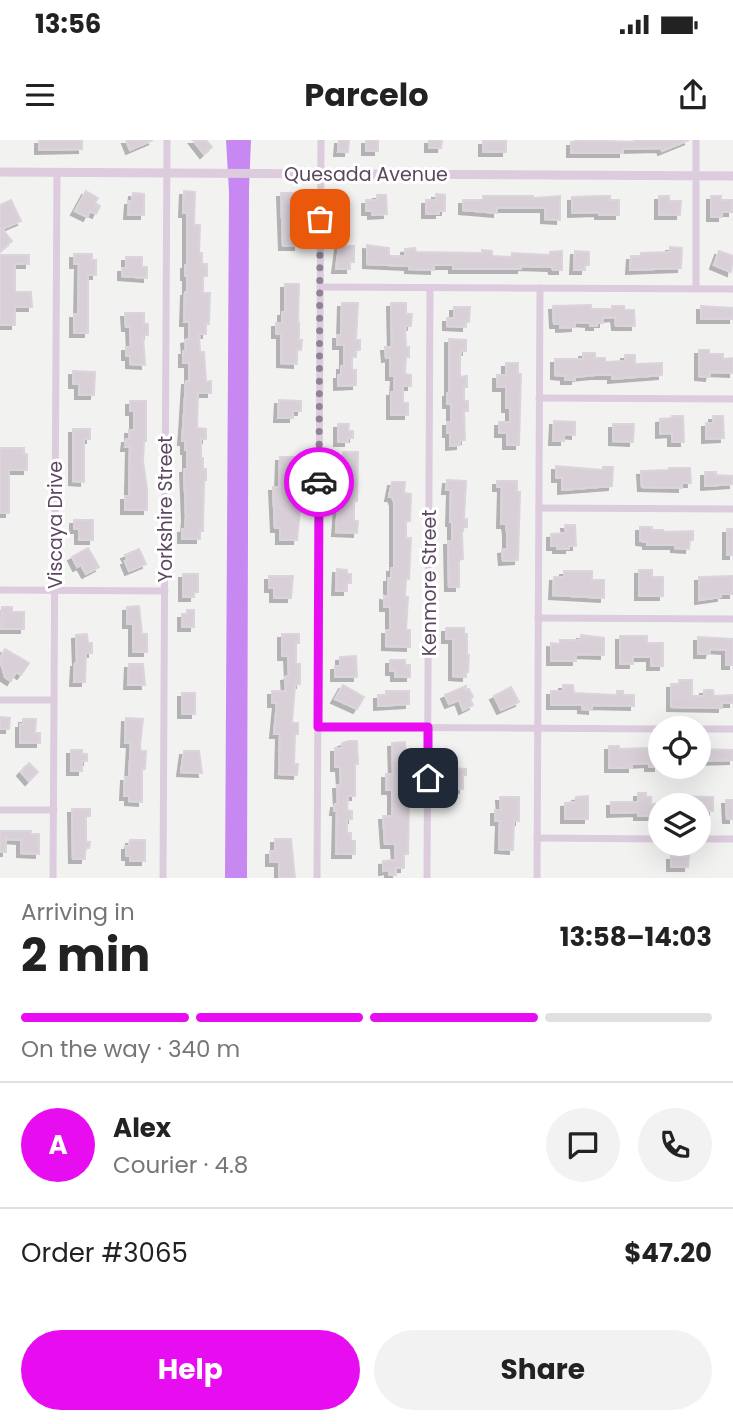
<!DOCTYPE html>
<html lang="en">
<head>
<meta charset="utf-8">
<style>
  :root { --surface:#fff; --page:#f2f2f2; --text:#222; --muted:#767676; --line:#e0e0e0; --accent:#e80df1 }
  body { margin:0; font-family:Poppins,sans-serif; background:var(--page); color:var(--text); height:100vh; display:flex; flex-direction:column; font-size:26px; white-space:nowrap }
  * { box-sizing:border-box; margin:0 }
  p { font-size:23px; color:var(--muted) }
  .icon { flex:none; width:38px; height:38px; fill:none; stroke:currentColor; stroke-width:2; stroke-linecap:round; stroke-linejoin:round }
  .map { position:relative; height:738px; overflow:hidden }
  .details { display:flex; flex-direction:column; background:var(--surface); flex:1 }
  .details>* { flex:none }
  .fabs { position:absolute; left:648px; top:576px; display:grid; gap:14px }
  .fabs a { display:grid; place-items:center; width:63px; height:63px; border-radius:50%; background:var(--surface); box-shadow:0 7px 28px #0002; font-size:35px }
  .pin { position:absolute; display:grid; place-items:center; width:60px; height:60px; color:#fff; margin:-30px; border-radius:14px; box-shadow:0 4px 10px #0006 }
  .courier { position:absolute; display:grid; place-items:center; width:70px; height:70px; margin:-35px; border:5px solid #e80df1; border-radius:50%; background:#fff; color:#222; box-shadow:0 2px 9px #0007 }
  .head em { font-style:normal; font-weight:700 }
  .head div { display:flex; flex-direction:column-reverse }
  .head { display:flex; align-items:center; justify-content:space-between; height:119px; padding:0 21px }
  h1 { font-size:46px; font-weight:700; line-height:52px }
  .bar { display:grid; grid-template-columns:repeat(4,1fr); gap:10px 7px; align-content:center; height:84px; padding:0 21px }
  .bar i { height:9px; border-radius:5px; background:var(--line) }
  .bar .on { background:var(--accent) }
  .bar p { grid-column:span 4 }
  .line { display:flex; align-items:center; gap:18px; padding:0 21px; border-top:2px solid var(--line) }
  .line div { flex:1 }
  .round { display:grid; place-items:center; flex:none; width:74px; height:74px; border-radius:37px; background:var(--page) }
  .primary-button { display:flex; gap:14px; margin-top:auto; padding:14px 21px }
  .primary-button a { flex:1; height:80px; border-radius:42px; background:var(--accent); color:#fff; font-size:28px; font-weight:700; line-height:80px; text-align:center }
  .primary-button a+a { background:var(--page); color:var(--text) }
  .status { display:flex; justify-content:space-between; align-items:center; height:49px; padding:0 35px; background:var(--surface); direction:ltr }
  .status svg { height:19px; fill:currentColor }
  header { display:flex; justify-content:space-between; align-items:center; height:91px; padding:0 21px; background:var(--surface); font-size:32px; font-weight:700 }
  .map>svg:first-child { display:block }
</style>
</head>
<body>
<div class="status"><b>13:56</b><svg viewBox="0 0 49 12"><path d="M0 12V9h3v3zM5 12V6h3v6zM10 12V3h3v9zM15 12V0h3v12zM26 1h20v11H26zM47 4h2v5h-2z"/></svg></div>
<header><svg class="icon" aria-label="menu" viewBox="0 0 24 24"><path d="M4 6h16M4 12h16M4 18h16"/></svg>Parcelo<svg class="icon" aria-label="share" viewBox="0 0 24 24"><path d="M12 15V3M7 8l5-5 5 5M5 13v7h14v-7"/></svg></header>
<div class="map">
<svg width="733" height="738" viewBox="0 0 733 738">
  <defs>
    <filter id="shadow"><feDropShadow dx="-4" dy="4" stdDeviation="0" flood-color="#0004"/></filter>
  </defs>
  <rect width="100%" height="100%" fill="#f2f3f1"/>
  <polygon fill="#c888f2" points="226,0 251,0 249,48 247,738 225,738 229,52"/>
  <g fill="#d8cfd7" stroke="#dcd4dc" stroke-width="2" filter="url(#shadow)">
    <polygon points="39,0 82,0 82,9 39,10"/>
    <polygon points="126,0 153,0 130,10"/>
    <polygon points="193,0 206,0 212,7 204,14"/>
    <polygon points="339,0 349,0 348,12 338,12"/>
    <rect x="366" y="0" width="12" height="11"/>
    <polygon points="429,0 442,0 441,8 429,8"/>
    <polygon points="575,0 634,2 634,0 689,0 662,11 661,8 623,9 623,13 571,13 571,2 575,2"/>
    <rect x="483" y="1" width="23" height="11"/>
    <polygon points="86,51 98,58 95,63 100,66 96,74 90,71 87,77 75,71"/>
    <polygon points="184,51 195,52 194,85 200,85 199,113 202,113 202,124 207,124 207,136 203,136 203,153 210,153 209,184 206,184 206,194 199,194 200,212 204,212 206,242 211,241 211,253 198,253 197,288 206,289 206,299 201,299 201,318 203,318 203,329 206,329 206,340 204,340 203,391 200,391 200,399 182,399 182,389 185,389 186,377 184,329 187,329 187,310 185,310 185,301 182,301 183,288 186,241 189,241 189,223 183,223 183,211 186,211 185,200 189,199 189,182 184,182 185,152 187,152 187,136 185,136 185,125 187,125 187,73 183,73"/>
    <polygon points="133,53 144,54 144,75 128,75 129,61 132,61"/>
    <polygon points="281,53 300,53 302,95 298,95 298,106 283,106"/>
    <polygon points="436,54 445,55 445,71 439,71 439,74 426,74 426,60 436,60"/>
    <polygon points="377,55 386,55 387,74 372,75 372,71 366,71 366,60 377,60"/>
    <polygon points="483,56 533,56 533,58 560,56 560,80 545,79 545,68 497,68 497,73 463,70 463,60 483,60"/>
    <polygon points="600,56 610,56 610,60 619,60 619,75 599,75 599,72 572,73 572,57"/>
    <polygon points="659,56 669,56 669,61 681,61 680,75 659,75"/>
    <polygon points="711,56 721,56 721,60 732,60 732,72 722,72 722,77 711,77"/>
    <polygon points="11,60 21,81 2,89 12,101 0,111 0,65"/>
    <polygon points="367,105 389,108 389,116 405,116 405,109 415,108 416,112 482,113 482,110 492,111 492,116 512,117 512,113 550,115 550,112 562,111 562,130 553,130 552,127 521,126 521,129 453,129 453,125 434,125 434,130 409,129 409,126 367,124"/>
    <polygon points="339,106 354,106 354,122 350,122 350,129 336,129"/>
    <polygon points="670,107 682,108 681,128 630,130 631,116 641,116 641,113 670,112"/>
    <polygon points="575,111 589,112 589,125 585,125 585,130 574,130"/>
    <polygon points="719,111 733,116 731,132 714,125"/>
    <polygon points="74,114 92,114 92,120 96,120 96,135 88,135 88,193 74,193 74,174 78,174 79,124 74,124"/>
    <polygon points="0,115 29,115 29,124 15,124 15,152 31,152 32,167 15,167 15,185 0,185"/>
    <polygon points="126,117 142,117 142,127 147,127 147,138 122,136 122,128 126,128"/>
    <polygon points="285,144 299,144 298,183 299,183 299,200 302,200 301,210 297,209 297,224 281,223 281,194 276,194 276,183 282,183 282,172 285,172"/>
    <polygon points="342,163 358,163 356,200 360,200 360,210 356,210 356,217 352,217 352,230 356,230 356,245 338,246 338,235 341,235 341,226 344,226 344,205 337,205 337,195 341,195"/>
    <polygon points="391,163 406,163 406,174 412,174 411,186 405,186 406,207 409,207 409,217 406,217 405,234 411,235 411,246 403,246 403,263 408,263 408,275 391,275 391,252 394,252 395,236 390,236 390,217 386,218 385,207 392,207"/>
    <polygon points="591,165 591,169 612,169 612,166 624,166 624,170 634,170 635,186 616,186 615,177 603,178 603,183 597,183 597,186 590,186 590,183 575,182 575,187 560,188 560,184 554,184 553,166"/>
    <polygon points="701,166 733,168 733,179 701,179"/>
    <polygon points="454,167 470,167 469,182 466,182 466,187 447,186 447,178 454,178"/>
    <polygon points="125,173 144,173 144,184 148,184 148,195 143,195 145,225 130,224 130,216 126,216 126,207 131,207 130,187 126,187"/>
    <polygon points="449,199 466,200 466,211 461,211 460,216 460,237 467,236 467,247 464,247 464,261 468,261 468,271 464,271 465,300 460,300 460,305 450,306 450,293 447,293 447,282 451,282 451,264 447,264 447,253 449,253"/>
    <polygon points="699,210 709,210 709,214 723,214 723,219 733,218 733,233 710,232 709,237 699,236"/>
    <polygon points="583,213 595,213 595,218 605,218 605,222 625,221 625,215 635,215 635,224 662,223 662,235 612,239 612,235 595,235 575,237 575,240 565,240 565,236 555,235 555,219 583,219"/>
    <polygon points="506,223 518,223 518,234 521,234 519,305 507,305 507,293 499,293 499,282 510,282 510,268 506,268 506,247 497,247 497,235 506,235"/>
    <polygon points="73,231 95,232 94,255 79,255 79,244 73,244"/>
    <polygon points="279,260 301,261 301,271 293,271 293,278 278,278"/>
    <polygon points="130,261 146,261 146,301 144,301 143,321 147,349 147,370 125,370 125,356 129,356 129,349 130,307 125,307 126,299 129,299 129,290 134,290 134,271 130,271"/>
    <polygon points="672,276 683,276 684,302 672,302 672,293 660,294 660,279 673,278"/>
    <polygon points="713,276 723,276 724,298 706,299 706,283 713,283"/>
    <polygon points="554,281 575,282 575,295 564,294 564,301 553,301"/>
    <polygon points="338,284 349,284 348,291 353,291 353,298 348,298 348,302 338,302"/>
    <polygon points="613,284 634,284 633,302 613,301"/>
    <polygon points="73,289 90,289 90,299 84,299 84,342 73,341"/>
    <polygon points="0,308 24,308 24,314 27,314 27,330 9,330 9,373 0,373"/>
    <polygon points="343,312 358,312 357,361 354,361 354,381 358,381 357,393 336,392 339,350 343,350 343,333 340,333 340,322 343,322"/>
    <polygon points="280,317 300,317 300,330 295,329 293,342 293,360 301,360 297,400 280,400 280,388 275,388 273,347 279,347"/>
    <polygon points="556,326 603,330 603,327 613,327 612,346 562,350 562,338 556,338"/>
    <polygon points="669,328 690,328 691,343 682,343 682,348 642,347 641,331 669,330"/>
    <polygon points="705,332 716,332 716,335 733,336 733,344 705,346"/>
    <polygon points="447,340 466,341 464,379 467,379 467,387 464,387 462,393 463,419 459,420 459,447 449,447 448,401 452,401 452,382 450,382 451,350 446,350"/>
    <polygon points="497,341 517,341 517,352 520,352 518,420 503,421 502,410 507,409 507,392 506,384 501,384 502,347 497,347"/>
    <polygon points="392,342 405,342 404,353 411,354 410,381 406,381 406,398 411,398 409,439 406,439 405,457 408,457 406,490 410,490 410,507 386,506 386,490 390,490 390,467 384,467 384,456 388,457 388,438 391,438 391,428 394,428 394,362 392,357 389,357"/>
    <polygon points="74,380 93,380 93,400 79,400 79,389 74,389"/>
    <polygon points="565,385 575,385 576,406 569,406 569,409 557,409 557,406 551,406 551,394 566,393"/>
    <polygon points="640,387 652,387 652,390 663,390 663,392 693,391 693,400 690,400 689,409 675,408 675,405 647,405 647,402 640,401"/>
    <rect x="727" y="389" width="6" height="26"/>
    <polygon points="88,408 99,427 86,434 81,425 77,427 72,417"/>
    <polygon points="139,409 146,424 129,431 125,421 128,420 125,415"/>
    <polygon points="337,429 347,430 347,434 351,434 351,443 347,443 347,451 336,451"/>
    <polygon points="639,430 652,430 652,437 663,437 663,456 639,456"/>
    <polygon points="564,431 592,431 592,440 604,440 604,458 553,455 554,437 564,437"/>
    <polygon points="183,434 198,434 198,452 194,452 194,457 183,457"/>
    <polygon points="269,436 293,436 291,458 274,458 274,448 269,448"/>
    <polygon points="733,436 733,454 721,454 721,457 699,460 699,437"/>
    <polygon points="139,466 142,494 147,494 147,512 133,512 133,484 127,484 127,467"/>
    <polygon points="2,467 12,467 12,472 24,472 24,489 1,489"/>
    <polygon points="187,470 194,470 194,487 182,487 182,474 187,474"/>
    <polygon points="446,488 464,488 464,494 467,494 467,515 469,515 468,532 466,532 466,537 453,536 453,499 446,499"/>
    <polygon points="87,494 88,503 92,503 92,513 86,513 85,542 74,542 75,523 77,523 76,495"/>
    <polygon points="282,494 299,494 299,503 296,503 296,524 300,524 300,544 295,545 292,583 298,583 298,594 295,594 294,624 298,624 297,635 279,634 280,594 274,594 277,563 272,563 272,551 286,551 285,537 289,536 288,516 282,516"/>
    <polygon points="581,495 604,498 604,515 576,514 576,521 551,521 551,503 560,504 560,500 581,500"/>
    <polygon points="620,496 647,496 647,503 663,503 663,526 651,526 651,517 633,517 633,524 620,524"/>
    <polygon points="698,497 733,499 733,525 726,525 726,510 710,509 709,514 698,514"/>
    <polygon points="5,509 29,523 21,535 16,532 11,541 5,537 0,519"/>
    <polygon points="356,516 357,537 335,537 335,526 340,526 340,517"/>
    <polygon points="390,520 405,520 405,525 410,525 410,537 395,537 395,531 390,531"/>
    <polygon points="129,524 143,524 145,545 128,545"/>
    <polygon points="679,540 692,540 692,556 704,556 704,550 713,550 714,556 733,555 733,563 722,563 722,568 671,567 671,544 679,544"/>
    <polygon points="343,545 364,557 357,569 335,559"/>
    <polygon points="563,545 573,545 574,553 617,555 617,551 623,551 623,555 634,555 634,566 592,565 592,570 582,569 582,565 551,565 551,551 563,551"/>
    <polygon points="466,546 465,550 469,549 473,557 470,558 473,565 463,570 459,560 449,564 445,555"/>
    <polygon points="511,547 519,562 501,570 494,556"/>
    <polygon points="386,551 409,551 409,564 378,566 378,555 386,555"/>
    <rect x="182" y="553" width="13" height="21"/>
    <polygon points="0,577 10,578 9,589 0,589"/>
    <polygon points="126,578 143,579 140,606 141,611 146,611 145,629 142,629 142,662 129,661 129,656 124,656 125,637 129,637 131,603 125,603"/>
    <polygon points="23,579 36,579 35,593 40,593 40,603 20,603 20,584 23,584"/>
    <polygon points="349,601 357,601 358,624 355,624 355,656 348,656 347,670 352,671 352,679 347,679 347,693 351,693 351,701 355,701 355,714 336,714 337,671 334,671 335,664 338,664 337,645 341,645 340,627 335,627 335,608 342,608 342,603"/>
    <polygon points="405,602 406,614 409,614 410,626 405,626 404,663 409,663 408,714 404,714 404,728 396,728 396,735 389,735 389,730 383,731 383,721 396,720 395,704 385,704 383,676 392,676 392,650 386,650 386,634 393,634 392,603"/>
    <polygon points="609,606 619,606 619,609 648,608 648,612 658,612 658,627 649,627 649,623 632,624 632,628 609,628"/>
    <polygon points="699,609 733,610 733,620 700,621"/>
    <polygon points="71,610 82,610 82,614 87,614 87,621 82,621 82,631 71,631"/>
    <polygon points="184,611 199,611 202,633 181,632"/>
    <polygon points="29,623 38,632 29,641 21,632"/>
    <polygon points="449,628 466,629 466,635 463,635 463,649 445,649 445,637 449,637"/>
    <polygon points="638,653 646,653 646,657 651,657 651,664 660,664 660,676 638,676 638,672 611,673 611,662 638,662"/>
    <polygon points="588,656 588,679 565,679 565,663 576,662 576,657"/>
    <polygon points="669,656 713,657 713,671 698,671 698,665 669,665"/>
    <polygon points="500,657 519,657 519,681 514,681 513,710 499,709 500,681 495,681 495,670 501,670"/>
    <polygon points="726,660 733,660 733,679 727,679"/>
    <polygon points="72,669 90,669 90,676 86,676 86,702 90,702 89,708 85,708 85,719 73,719"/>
    <polygon points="0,691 31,691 30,694 39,694 39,714 21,713 21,700 6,699 6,712 0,712"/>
    <polygon points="275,699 291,699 295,738 279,738 279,722 270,722 270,711 275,711"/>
    <polygon points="130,700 145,700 145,721 130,721 130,716 126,716 126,706 129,706"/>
    <polygon points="671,716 689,716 688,727 671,727"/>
  </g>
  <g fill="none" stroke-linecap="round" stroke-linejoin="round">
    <g stroke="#dcccde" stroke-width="7">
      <polyline points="320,147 733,149"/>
      <polyline points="696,149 696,0"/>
      <polyline points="539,258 733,259"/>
      <polyline points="539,368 733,369"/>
      <polyline points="0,450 165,451"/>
      <polyline points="538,478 733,479"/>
      <polyline points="0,560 54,560"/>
      <polyline points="318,587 660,589"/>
      <polyline points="698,589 733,589"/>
      <polyline points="0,670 54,670"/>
      <polyline points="537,698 660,699"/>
      <polyline points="698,699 733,699"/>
      <polyline points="53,738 57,32"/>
      <polyline points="163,738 167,0"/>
      <polyline points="317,738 321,0"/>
      <polyline points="427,738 430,148"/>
      <polyline points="537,738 540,148"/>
    </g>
    <polyline stroke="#dcccde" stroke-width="9" points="0,32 733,36"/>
  </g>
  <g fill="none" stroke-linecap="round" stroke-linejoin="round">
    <polyline stroke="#908393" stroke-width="7" stroke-dasharray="0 12.6" points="319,342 320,79"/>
    <polyline stroke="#e80df1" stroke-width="9" points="319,342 318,587 428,587 428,638"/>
  </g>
  <g text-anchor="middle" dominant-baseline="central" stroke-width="6" stroke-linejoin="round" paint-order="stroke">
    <g font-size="19" fill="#5c4760" stroke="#fff">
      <text x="366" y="34">Quesada Avenue</text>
      <text transform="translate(165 369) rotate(-90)">Yorkshire Street</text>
      <text transform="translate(55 385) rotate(-90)">Viscaya Drive</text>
      <text transform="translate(429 443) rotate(-90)">Kenmore Street</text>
    </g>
  </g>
</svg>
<div class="fabs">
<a><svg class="icon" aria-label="locate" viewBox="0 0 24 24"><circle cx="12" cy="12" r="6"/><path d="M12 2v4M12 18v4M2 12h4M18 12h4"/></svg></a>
<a><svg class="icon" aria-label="layers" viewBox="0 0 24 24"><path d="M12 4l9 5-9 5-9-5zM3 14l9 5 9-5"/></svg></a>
</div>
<div class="pin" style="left:320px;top:79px;background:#ea580c"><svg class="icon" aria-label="bag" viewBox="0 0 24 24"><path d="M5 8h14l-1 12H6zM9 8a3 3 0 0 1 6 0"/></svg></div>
<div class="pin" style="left:428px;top:638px;background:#1f2937"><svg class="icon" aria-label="home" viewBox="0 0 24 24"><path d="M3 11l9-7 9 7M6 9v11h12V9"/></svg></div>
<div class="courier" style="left:319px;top:342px"><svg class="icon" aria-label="car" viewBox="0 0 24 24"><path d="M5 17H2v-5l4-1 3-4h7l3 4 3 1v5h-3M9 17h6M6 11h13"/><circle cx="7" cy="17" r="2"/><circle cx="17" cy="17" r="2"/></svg></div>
</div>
<section class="details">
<div class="head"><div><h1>2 min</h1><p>Arriving in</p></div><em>13:58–14:03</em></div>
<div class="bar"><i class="on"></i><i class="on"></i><i class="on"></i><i></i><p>On the way · 340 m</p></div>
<div class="line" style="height:126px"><b class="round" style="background:var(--accent);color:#fff">A</b><div><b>Alex</b><p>Courier · 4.8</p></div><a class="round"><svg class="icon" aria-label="chat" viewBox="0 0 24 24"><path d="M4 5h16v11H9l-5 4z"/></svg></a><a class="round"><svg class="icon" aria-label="phone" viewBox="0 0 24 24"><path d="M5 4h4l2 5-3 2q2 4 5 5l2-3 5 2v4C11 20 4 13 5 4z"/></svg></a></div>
<div class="line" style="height:91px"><div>Order #3065</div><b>$47.20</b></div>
<div class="primary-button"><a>Help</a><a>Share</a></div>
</section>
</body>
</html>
